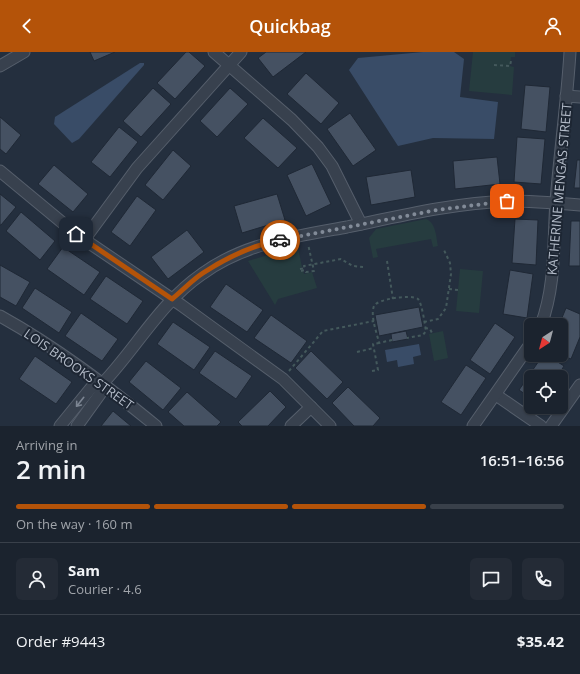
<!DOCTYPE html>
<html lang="en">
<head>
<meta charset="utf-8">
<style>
  :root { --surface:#1b232e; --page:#242b36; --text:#f1f3f6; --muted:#a0a4aa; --line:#39404a; --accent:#b45309 }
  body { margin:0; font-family:"Open Sans",sans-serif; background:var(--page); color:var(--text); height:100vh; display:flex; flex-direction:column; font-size:15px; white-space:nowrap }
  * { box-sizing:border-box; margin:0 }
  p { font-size:13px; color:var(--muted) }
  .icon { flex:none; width:22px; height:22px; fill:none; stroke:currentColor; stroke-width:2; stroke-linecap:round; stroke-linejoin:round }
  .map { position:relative; height:374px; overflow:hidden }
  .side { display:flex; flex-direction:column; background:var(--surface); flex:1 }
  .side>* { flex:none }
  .needle { width:26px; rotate:216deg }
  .controls { position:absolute; left:524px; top:266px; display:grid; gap:8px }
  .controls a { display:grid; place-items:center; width:44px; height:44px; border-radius:6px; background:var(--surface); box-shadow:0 1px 3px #0004,0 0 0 1px var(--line); font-size:20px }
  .pin { position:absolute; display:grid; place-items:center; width:34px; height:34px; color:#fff; margin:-17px; border-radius:8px; box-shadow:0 2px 6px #0006 }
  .courier { position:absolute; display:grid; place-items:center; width:40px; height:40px; margin:-20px; border:3px solid #b45309; border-radius:50%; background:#fff; color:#222; box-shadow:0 1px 5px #0007 }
  .overview em { font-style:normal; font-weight:600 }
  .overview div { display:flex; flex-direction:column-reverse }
  .overview { display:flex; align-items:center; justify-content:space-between; height:68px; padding:0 16px }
  h1 { font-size:26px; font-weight:600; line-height:30px }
  .bar { display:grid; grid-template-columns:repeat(4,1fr); gap:6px 4px; align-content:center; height:48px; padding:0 16px }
  .bar i { height:5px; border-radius:3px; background:var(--line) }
  .bar .on { background:var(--accent) }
  .bar p { grid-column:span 4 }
  .line { display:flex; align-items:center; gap:10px; padding:0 16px; border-top:1px solid var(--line) }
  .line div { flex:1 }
  .round { display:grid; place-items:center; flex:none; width:42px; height:42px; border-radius:6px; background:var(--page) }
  header { display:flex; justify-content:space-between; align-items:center; height:52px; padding:0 16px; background:var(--accent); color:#fff; font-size:18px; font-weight:600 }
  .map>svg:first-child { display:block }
</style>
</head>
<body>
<header><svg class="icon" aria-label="back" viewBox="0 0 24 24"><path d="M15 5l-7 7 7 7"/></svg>Quickbag<svg class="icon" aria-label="person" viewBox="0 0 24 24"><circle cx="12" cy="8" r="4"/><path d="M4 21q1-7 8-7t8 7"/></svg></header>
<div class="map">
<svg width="580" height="374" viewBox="0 0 580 374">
  <rect width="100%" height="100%" fill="#242f3e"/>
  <g fill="#263c3f">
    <polygon points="473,0 515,0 515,5 511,5 510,14 514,15 512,43 469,39"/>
    <path d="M426 167C436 171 436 184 438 194L433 195 431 187 376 197 378 205 373 206 369 186 376 177Z"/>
    <polygon points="298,196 302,215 300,216 301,220 303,219 304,222 312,220 317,236 278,247 275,253 248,209 271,202"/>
    <polygon points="460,217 483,219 479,261 456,259"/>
    <polygon points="443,279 448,306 434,309 429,282"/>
  </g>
  <g fill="#394c67">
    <polygon points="423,0 454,0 464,7 460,45 498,50 494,87 433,86 398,94 349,18 358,6"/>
    <polygon points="140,11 144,11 144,13 79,87 72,91 54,72 55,65"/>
    <polygon points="419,292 421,303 413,305 414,312 398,315 397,308 387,310 385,298"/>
  </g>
  <g fill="#455162" stroke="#1f2835">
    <polygon points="90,0 115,0 94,9"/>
    <polygon points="186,0 189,0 205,14 175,47 157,31"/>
    <polygon points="266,0 306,0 273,25 258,6"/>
    <polygon points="306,21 339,51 321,72 287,42"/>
    <polygon points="525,33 550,35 546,80 521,77"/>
    <polygon points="153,36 171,52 141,85 123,69"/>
    <polygon points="230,36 248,52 217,85 200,69"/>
    <polygon points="350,61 376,98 353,114 327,77"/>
    <polygon points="0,65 21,83 6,102 0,97"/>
    <polygon points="263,66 297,96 278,116 244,86"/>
    <polygon points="119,75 138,90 110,125 91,110"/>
    <polygon points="517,85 545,87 541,132 514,130"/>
    <polygon points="173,98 191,114 163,148 145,133"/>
    <polygon points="497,105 500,132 455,137 453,109"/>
    <polygon points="577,108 580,108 580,136 574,136"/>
    <polygon points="312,112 331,152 306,164 287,123"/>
    <polygon points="54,113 88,142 73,160 38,132"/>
    <polygon points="411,118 415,145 371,153 366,125"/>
    <polygon points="0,142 16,155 1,173 0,173"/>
    <polygon points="277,142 285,168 242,181 234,154"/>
    <polygon points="137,144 156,158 130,194 111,180"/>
    <polygon points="21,160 55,189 40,208 6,179"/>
    <polygon points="515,167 538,168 536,213 512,211"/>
    <polygon points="571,169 580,169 580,214 569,214"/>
    <polygon points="187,178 204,200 168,227 151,205"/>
    <polygon points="63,195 100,220 84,243 47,217"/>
    <polygon points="0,213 30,230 16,254 0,245"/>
    <polygon points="510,218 533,222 527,266 503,262"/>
    <polygon points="106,224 143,249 127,272 90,247"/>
    <polygon points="226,232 263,258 247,280 210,255"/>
    <polygon points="35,236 72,260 59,281 22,256"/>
    <polygon points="419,255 423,275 379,284 375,263"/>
    <polygon points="566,256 580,262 580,285 571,307 561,303 561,273 559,273"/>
    <polygon points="81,261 118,287 102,309 65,284"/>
    <polygon points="271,263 307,289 291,311 254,286"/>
    <polygon points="173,270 210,295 194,318 157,292"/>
    <polygon points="495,271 515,285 490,322 470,308"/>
    <polygon points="406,279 408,287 392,290 391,282"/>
    <polygon points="215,299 252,324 236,347 199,321"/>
    <polygon points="311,299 343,330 327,347 295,316"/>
    <polygon points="543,303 547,303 564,314 557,325 531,325 531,346 519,338"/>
    <polygon points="35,304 72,330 56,352 19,327"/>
    <polygon points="146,309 181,336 163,358 129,330"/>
    <polygon points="466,313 486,326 461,363 441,350"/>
    <polygon points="348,335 380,366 373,374 354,374 332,351"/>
    <polygon points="270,339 286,355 268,374 242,374 238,370"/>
    <polygon points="187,340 221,370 217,374 184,374 168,360"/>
    <polygon points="113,359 131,374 101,374"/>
  </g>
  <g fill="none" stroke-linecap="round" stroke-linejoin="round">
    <g stroke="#565f6c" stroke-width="13">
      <g id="minor">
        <polyline points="214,0 292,68 318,95 332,114 361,172"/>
        <polyline points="0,14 24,0"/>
        <polyline points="566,44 580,45"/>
        <polyline points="0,119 76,182 181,253 283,327 330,374"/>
        <polyline points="84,188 137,116 241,0"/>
        <path d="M0 264C56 295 107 334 156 374"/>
        <path d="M541 273C556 233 553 191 556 149 560 99 567 50 570 0"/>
        <polyline points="496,343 541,374"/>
        <polyline points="60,374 91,336 103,331"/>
        <path d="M77 374 100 342 103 331C137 295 160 251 202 222 244 191 297 184 347 175 400 164 454 151 508 149 532 149 556 151 580 153"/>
        <polyline points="291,374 311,355"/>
        <polyline points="473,374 531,291"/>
        <polyline points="551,374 580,333"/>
      </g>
    </g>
    <g stroke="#44595c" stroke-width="2" stroke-dasharray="3 3" stroke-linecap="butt">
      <polyline points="494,13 510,14 511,9"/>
      <polyline points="387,209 393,247"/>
      <polyline points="300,217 305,216 304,214 341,207 353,214 363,215"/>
      <polyline points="301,219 305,218 306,220 314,219 308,192"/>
      <polyline points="449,237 458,238"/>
      <polyline points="424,270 438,267 446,256 451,222 450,211 444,198"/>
      <polyline points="425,276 430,277 432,281"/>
      <path d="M392 288 379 291C377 281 370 264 374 254 377 247 412 242 418 247 422 251 425 273 426 279L423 283 407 286"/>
      <polyline points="357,300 374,296"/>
      <polyline points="289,319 323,279 374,269"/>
      <polyline points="372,319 378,318 373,292 379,291"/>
    </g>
    <use href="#minor" stroke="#38414e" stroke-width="11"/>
  </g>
  <defs><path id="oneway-shaft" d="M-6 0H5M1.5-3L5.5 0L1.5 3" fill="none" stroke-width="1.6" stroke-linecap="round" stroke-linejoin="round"/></defs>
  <use stroke="#7c8592" href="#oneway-shaft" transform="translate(80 350) rotate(129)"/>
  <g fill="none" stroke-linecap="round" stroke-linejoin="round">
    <polyline stroke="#828b98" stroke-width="4" stroke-dasharray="0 7.2" points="280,188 437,158 507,149"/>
    <path stroke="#b45309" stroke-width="5" d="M76 182 172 247C182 239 192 228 203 221 226 206 253 193 280 188"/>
  </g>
  <g text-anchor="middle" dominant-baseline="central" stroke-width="4" stroke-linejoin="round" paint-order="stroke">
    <g font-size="13" fill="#b4bcc9" stroke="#1d2633">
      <text transform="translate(559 137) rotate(-85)">KATHERINE MENGAS STREET</text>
      <text transform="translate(79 317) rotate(35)">LOIS BROOKS STREET</text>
    </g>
  </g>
</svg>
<div class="controls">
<a><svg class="needle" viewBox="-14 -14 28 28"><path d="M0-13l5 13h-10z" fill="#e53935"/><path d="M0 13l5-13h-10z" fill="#a0a4aa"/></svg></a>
<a><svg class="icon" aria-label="locate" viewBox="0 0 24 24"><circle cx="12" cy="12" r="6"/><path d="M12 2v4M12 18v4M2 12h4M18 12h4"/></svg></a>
</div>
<div class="pin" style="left:507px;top:149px;background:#ea580c"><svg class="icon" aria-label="bag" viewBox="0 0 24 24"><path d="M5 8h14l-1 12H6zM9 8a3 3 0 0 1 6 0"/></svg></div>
<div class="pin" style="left:76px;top:182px;background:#1f2937"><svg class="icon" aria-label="home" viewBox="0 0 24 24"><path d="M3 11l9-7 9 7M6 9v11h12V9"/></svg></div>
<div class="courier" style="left:280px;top:188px"><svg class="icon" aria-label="car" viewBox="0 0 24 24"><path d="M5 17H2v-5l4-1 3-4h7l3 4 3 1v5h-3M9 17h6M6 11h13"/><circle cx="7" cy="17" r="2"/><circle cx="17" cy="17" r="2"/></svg></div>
</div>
<section class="side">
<div class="overview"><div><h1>2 min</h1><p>Arriving in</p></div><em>16:51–16:56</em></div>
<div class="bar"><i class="on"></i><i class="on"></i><i class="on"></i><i></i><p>On the way · 160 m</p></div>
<div class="line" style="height:72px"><a class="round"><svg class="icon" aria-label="person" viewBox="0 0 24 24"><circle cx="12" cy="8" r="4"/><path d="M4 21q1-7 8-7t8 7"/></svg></a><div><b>Sam</b><p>Courier · 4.6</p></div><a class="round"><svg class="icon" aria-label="chat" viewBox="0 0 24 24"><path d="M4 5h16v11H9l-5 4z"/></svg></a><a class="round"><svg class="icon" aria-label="phone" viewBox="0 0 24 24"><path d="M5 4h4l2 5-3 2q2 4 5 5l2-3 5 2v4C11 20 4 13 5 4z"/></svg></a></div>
<div class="line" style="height:52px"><div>Order #9443</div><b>$35.42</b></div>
</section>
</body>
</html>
